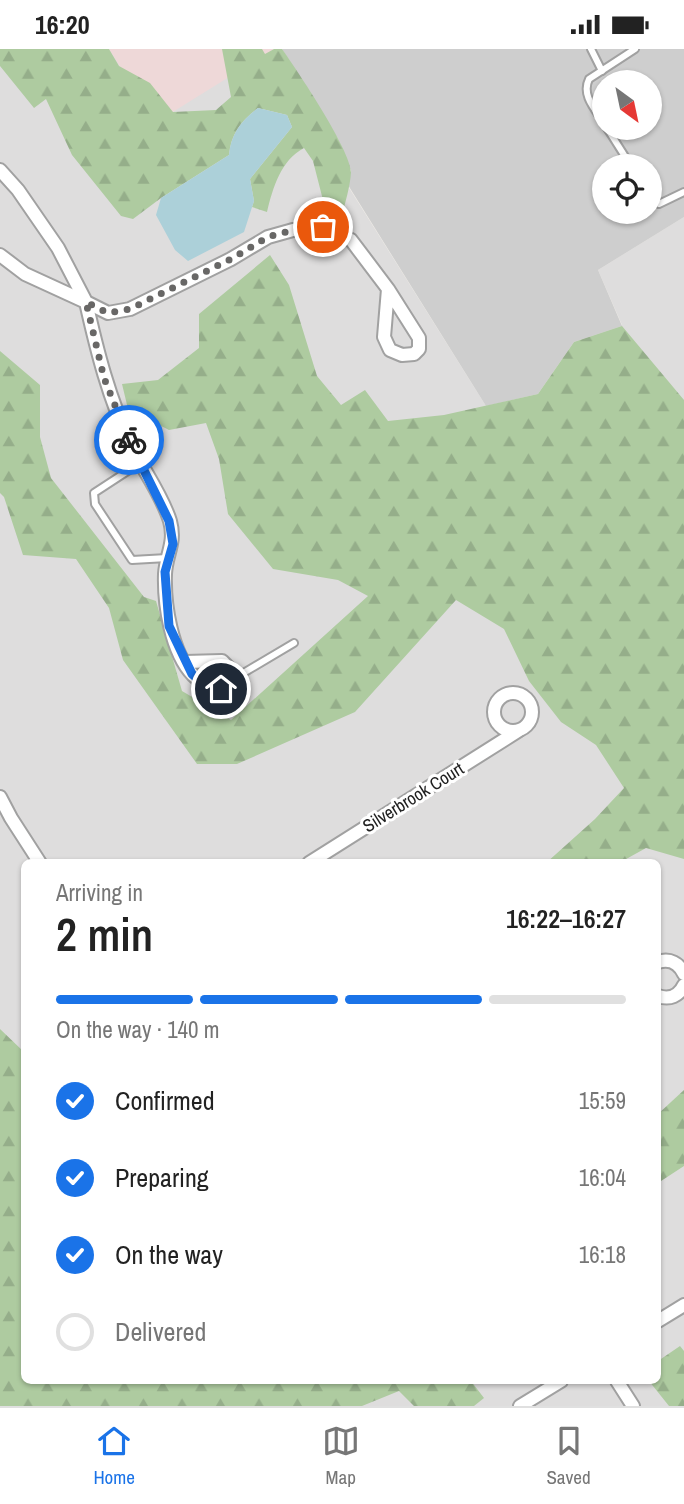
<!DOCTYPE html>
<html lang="en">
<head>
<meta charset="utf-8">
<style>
  :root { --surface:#fff; --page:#f2f2f2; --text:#222; --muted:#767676; --line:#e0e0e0; --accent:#1a73e8 }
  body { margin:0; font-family:"Archivo Narrow",sans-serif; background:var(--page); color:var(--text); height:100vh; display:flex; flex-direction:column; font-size:26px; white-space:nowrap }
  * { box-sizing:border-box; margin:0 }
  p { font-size:23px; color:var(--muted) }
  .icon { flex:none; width:38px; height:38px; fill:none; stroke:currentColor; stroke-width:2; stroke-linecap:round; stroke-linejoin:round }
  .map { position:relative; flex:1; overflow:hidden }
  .panel { position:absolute; left:21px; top:810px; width:640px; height:525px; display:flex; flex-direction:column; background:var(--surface); border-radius:10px; box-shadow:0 2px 5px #0004 }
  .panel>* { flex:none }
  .needle { width:46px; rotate:147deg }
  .buttons { position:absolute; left:592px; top:21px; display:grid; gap:14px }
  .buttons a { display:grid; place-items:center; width:70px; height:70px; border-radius:50%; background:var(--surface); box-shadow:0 2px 5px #0004; font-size:35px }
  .pin { position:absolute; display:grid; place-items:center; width:60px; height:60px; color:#fff; margin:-30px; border:4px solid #fff; border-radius:50%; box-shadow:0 2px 7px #0007 }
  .courier { position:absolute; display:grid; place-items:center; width:70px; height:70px; margin:-35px; border:5px solid #1a73e8; border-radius:50%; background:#fff; color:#222; box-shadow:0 2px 9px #0007 }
  .summary em { font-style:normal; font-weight:600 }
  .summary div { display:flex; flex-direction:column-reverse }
  .summary { display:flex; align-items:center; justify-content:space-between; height:119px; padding:0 35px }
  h1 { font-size:46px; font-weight:600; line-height:52px }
  .bar { display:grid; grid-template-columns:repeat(4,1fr); gap:10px 7px; align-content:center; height:84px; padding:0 35px }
  .bar i { height:9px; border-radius:5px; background:var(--line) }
  .bar .on { background:var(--accent) }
  .bar p { grid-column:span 4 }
  ol { padding:0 35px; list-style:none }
  li { display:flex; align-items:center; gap:21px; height:77px }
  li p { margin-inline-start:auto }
  li .icon { padding:7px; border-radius:50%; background:var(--accent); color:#fff; stroke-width:4 }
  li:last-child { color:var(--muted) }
  li i { width:38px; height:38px; border:4px solid var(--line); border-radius:50% }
  .status { display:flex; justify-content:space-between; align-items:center; height:49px; padding:0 35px; background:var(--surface); direction:ltr }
  .status svg { height:19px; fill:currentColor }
  .dock { display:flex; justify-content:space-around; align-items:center; height:98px; border-top:2px solid var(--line); background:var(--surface); font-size:19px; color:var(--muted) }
  .dock a { display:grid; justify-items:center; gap:4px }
  .dock .on { color:var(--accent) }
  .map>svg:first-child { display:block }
</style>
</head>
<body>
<div class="status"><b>16:20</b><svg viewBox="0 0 49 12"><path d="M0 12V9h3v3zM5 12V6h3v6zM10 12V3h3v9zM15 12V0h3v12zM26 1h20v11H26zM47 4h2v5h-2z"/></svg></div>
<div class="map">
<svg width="684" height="1357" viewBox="0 0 684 1357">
  <defs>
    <pattern id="forest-firs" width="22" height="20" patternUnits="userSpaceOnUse" patternTransform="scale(1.75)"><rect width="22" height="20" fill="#aecba0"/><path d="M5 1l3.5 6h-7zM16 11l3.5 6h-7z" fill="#95ae8a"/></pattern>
  </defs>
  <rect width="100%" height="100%" fill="#efece7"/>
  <path fill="#dedddd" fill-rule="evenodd" d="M0 0 265 5 486 357 538 345 574 293 622 276 598 221 684 168V1357H0ZM24 814H658V1332H24Z"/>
  <polygon fill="#eed8d8" points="109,0 274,0 155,74"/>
  <path fill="#cecece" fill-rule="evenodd" d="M282 0H684V168L598 221 622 277 574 293 538 345 486 357 348 136 351 122 338 90ZM604 33H649V79H604ZM604 117H649V163H604Z"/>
  <g fill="url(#forest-firs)">
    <path d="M0 0H109L119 17 150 34 173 63 216 61 231 48 222 0H262L265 5 274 0H282C297 21 352 103 351 124 350 138 345 154 342 167L324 155 313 112 304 99C281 111 273 138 267 163L252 158 254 152 250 130 292 78 287 66 258 59C241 72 231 85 229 106L161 149 133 170 121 167 72 106 46 50 34 59 0 17Z"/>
    <polygon points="270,206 289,236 317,327 341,356 365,341 388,372 444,366 538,345 574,293 622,277 684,351 684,810 646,799 619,814 546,814 595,770 624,739 596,696 561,673 529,632 504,580 456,551 355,663 237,715 197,715 123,611 109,559 76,510 23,506 4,448 0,444 0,302 40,336 40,388 51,429 144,548 156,552 182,642 231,671 368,547 338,531 273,520 228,465 219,410 206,374 169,381 128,360 122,335 158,331 199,299 199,265"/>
    <polygon points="0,980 24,1003 24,1332 471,1332 484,1349 474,1357 414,1357 399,1342 362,1357 0,1357"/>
    <polygon points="684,1041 684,1117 658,1134 658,1065"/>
    <polygon points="680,1297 684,1302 684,1357 669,1357 649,1332 658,1332 658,1312"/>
  </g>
  <path fill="#acd0d9" d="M258 59 287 66 292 78 250 130 254 152 244 183 188 212 175 201 156 166 161 149 229 106C231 85 241 72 258 59Z"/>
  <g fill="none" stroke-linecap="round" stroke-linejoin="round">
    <g stroke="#a1a1a1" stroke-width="10">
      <g id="service">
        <polyline points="591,0 602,22"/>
        <path d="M604 74C595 60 581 46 589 30L635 0"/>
        <polyline points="607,79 631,117"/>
        <polyline points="649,146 653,151 659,155 684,143"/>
        <polyline points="140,414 94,444 95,455 132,511 167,509"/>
        <polyline points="235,629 294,594"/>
      </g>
    </g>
    <g stroke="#a1a1a1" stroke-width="16">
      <g id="minor">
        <polyline points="0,121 18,141 58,199 86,253 108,264 130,260 231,210 268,188 293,181 323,178 351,191 388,240 384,288 390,301 402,306 414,305 419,300 419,289 388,240"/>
        <path d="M0 206 25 225 86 253C97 302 109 350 131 396 143 421 162 446 170 472 176 494 166 505 165 525 164 555 171 603 193 626 201 634 211 637 221 640L233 634 235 625 222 612 185 613"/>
        <circle cx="513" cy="663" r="19"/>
        <polyline points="0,748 11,769 40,814"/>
        <polyline points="309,814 518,682"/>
        <path d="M658 913C670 909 679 914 684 925"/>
        <path d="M658 947C670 951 679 947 684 936"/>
        <polyline points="658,1272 684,1256"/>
        <polyline points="617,1332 633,1357"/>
        <polyline points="520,1357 561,1332"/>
      </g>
    </g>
    <use href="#service" stroke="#fff" stroke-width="6"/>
    <use href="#minor" stroke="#fff" stroke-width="12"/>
  </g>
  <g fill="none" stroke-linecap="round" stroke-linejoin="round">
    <polyline stroke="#686766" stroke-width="7" stroke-dasharray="0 12.6" points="129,391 104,329 86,253 108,264 130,260 231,210 268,188 293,181 323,178"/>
    <polyline stroke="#1a73e8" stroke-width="9" points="129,391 169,472 173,495 165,523 169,577 192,625 204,635 221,640"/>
  </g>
  <g text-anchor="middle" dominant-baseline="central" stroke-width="6" stroke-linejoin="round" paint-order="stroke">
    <g font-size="18" fill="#202020" stroke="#fff">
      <text transform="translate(413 748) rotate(-32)">Silverbrook Court</text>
    </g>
  </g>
</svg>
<div class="buttons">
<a><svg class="needle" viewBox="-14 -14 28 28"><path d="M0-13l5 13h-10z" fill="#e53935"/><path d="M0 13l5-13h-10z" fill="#767676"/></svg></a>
<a><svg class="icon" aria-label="locate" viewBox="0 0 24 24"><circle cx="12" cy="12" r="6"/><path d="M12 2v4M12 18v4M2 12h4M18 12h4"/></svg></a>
</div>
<div class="pin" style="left:323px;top:178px;background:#ea580c"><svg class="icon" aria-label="bag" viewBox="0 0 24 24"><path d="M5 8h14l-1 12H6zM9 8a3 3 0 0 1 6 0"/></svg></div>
<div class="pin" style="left:221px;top:640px;background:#1f2937"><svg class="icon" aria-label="home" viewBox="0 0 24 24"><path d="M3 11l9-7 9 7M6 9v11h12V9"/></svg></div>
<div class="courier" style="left:129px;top:391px"><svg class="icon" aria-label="bike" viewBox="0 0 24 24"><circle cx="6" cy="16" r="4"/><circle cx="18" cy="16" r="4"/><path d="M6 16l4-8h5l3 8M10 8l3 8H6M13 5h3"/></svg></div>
<section class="panel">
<div class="summary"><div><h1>2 min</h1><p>Arriving in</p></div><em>16:22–16:27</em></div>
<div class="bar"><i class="on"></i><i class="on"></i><i class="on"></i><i></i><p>On the way · 140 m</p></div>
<ol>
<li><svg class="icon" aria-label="check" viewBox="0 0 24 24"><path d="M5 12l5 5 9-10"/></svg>Confirmed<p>15:59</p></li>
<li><svg class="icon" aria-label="check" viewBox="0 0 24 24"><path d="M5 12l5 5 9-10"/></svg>Preparing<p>16:04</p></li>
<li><svg class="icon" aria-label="check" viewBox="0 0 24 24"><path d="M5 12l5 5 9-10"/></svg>On the way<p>16:18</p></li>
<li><i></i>Delivered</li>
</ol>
</section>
</div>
<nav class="dock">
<a class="on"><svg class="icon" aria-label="home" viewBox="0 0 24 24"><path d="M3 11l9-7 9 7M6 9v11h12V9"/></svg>Home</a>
<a><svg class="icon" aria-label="map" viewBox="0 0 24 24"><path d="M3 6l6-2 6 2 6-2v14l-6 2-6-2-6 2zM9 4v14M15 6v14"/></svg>Map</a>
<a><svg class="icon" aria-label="saved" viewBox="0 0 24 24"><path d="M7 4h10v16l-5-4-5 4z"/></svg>Saved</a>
</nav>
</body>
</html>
